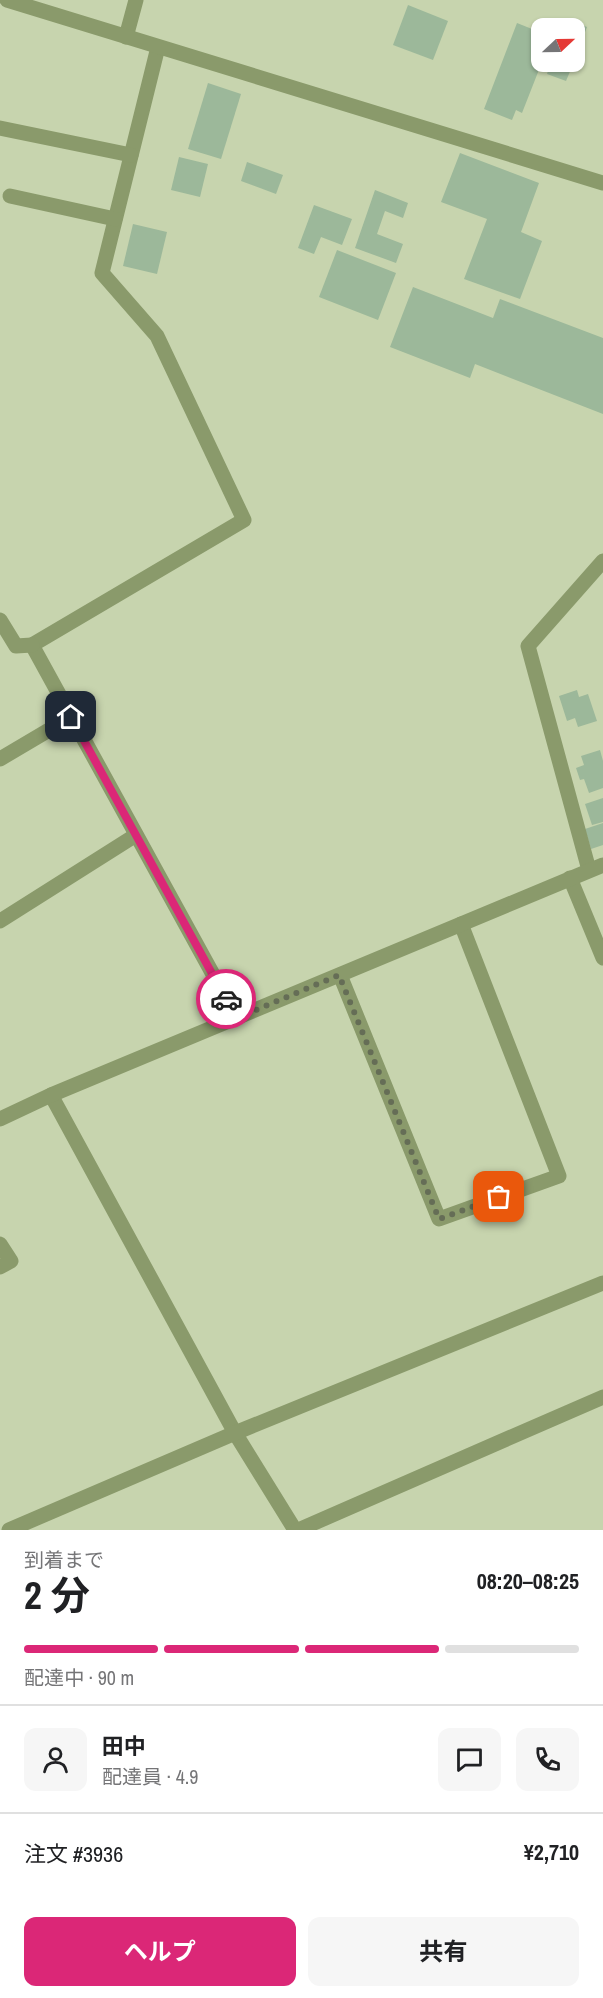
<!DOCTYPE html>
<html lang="ja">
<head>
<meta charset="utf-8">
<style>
  :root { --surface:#fff; --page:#f6f6f6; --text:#202124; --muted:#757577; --line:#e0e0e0; --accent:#db2777 }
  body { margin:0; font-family:"Archivo Narrow","Noto Sans JP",sans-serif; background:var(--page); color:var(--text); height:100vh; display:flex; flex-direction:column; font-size:22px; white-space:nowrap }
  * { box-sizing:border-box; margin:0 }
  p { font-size:20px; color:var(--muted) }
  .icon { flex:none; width:33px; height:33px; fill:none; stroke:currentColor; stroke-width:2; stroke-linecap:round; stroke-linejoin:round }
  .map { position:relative; height:1530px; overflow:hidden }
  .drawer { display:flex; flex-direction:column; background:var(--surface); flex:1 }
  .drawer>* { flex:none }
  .needle { width:39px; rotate:68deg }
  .fabs { position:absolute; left:531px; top:18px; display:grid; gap:12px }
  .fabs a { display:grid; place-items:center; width:54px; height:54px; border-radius:12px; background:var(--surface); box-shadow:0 2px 4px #0004; font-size:30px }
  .pin { position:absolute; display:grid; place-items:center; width:51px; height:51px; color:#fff; margin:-26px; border-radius:12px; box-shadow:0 3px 9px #0006 }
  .courier { position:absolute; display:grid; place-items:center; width:60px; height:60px; margin:-30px; border:4px solid #db2777; border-radius:50%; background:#fff; color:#222; box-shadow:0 2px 8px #0007 }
  .headline em { font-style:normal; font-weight:700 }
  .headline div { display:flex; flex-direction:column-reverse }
  .headline { display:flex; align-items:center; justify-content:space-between; height:102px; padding:0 24px }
  h1 { font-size:39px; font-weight:700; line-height:45px }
  .bar { display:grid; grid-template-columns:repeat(4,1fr); gap:9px 6px; align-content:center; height:72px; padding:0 24px }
  .bar i { height:8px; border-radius:4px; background:var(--line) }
  .bar .selected { background:var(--accent) }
  .bar p { grid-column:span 4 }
  .line { display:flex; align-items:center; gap:15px; padding:0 24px; border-top:2px solid var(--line) }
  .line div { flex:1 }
  .round { display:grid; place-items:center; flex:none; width:63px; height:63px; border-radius:12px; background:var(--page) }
  .button { display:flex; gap:12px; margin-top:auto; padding:12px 24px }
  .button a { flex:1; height:69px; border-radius:12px; background:var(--accent); color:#fff; font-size:24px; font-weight:700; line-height:69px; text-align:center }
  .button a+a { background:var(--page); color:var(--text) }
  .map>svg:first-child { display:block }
</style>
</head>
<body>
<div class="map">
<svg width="603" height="1530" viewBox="0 0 603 1530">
  <rect width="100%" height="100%" fill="#c7d4ae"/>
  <g fill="#9cb89a">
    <polygon points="408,5 448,21 433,60 393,45"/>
    <polygon points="567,19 587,27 575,58 574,28 563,28"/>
    <polygon points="517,23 542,33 542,62 522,113 516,110 512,120 484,109"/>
    <polygon points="551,62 574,62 566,81 547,74"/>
    <polygon points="208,83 241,94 221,159 188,149"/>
    <polygon points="460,153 539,183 521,232 542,241 520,299 464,279 487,219 441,202"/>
    <polygon points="179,157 208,164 200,197 171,190"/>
    <polygon points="247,162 283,175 276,194 241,181"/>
    <polygon points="375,190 408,203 403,218 385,211 377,234 403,244 396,263 355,248"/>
    <polygon points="314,205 352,219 342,245 321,237 314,254 298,248"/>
    <polygon points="133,224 167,232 157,274 123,266"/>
    <polygon points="337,250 396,273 378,320 319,297"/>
    <polygon points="413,287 493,318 500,299 603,338 603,414 475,364 470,378 390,347"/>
    <polygon points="577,690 579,697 588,694 597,721 578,727 575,718 567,721 559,696"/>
    <polygon points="600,750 603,761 603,788 589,793 584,779 580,780 576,768 584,765 581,756"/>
    <polygon points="603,798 603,822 592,825 585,804"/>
    <polygon points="603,823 603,845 591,849 585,829"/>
  </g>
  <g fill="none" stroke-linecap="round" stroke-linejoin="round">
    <g stroke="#8a9a6b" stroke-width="15">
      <polyline points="126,37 136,0"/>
      <polyline points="158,47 102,273 157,336 244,520 32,645 237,1018"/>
      <polyline points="0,128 131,155"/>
      <polyline points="10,196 115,219"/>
      <polyline points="0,620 16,646 32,645"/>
      <polyline points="0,759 71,717"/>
      <polyline points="589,870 528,646 603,561"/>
      <polyline points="570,878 603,958"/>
      <polyline points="0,921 136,835"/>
      <polyline points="340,975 439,1219 559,1176 461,924"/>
      <polyline points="51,1095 235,1433 295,1530"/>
      <polyline points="0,1119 51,1095 603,865"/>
      <polyline points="0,1244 11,1261 0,1267"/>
      <polyline points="9,1530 235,1433 603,1283"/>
      <polyline points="298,1530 603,1397"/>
    </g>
    <polyline stroke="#8a9a6b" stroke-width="15" points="7,0 603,183"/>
  </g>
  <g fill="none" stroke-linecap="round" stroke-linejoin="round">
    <polyline stroke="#656d56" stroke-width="6" stroke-dasharray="0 10.8" points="226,999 237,1018 339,975 439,1219 499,1197"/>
    <polyline stroke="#db2777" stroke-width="8" points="71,717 226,999"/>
  </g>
</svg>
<div class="fabs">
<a><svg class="needle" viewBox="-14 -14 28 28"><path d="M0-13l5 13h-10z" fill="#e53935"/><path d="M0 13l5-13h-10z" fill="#757577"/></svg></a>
</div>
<div class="pin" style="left:499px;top:1197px;background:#ea580c"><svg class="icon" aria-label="bag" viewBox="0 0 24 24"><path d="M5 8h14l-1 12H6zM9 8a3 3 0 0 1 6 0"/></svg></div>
<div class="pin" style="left:71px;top:717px;background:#1f2937"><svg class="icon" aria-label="home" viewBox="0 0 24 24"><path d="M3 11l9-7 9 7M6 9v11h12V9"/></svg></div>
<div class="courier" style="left:226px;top:999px"><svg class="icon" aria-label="car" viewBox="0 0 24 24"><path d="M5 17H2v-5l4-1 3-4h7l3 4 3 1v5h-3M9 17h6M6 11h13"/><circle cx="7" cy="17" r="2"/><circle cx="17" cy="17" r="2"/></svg></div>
</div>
<section class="drawer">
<div class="headline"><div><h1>2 分</h1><p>到着まで</p></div><em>08:20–08:25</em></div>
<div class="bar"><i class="selected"></i><i class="selected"></i><i class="selected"></i><i></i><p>配達中 · 90 m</p></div>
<div class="line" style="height:108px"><a class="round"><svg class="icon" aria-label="person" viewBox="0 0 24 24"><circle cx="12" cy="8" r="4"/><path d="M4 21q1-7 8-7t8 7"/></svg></a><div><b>田中</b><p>配達員 · 4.9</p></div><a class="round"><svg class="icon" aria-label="chat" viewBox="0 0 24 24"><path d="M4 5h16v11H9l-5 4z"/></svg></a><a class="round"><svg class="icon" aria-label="phone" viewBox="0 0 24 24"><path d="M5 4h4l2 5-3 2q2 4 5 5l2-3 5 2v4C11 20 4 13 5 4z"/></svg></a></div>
<div class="line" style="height:78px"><div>注文 #3936</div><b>¥2,710</b></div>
<div class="button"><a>ヘルプ</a><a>共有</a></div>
</section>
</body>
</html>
